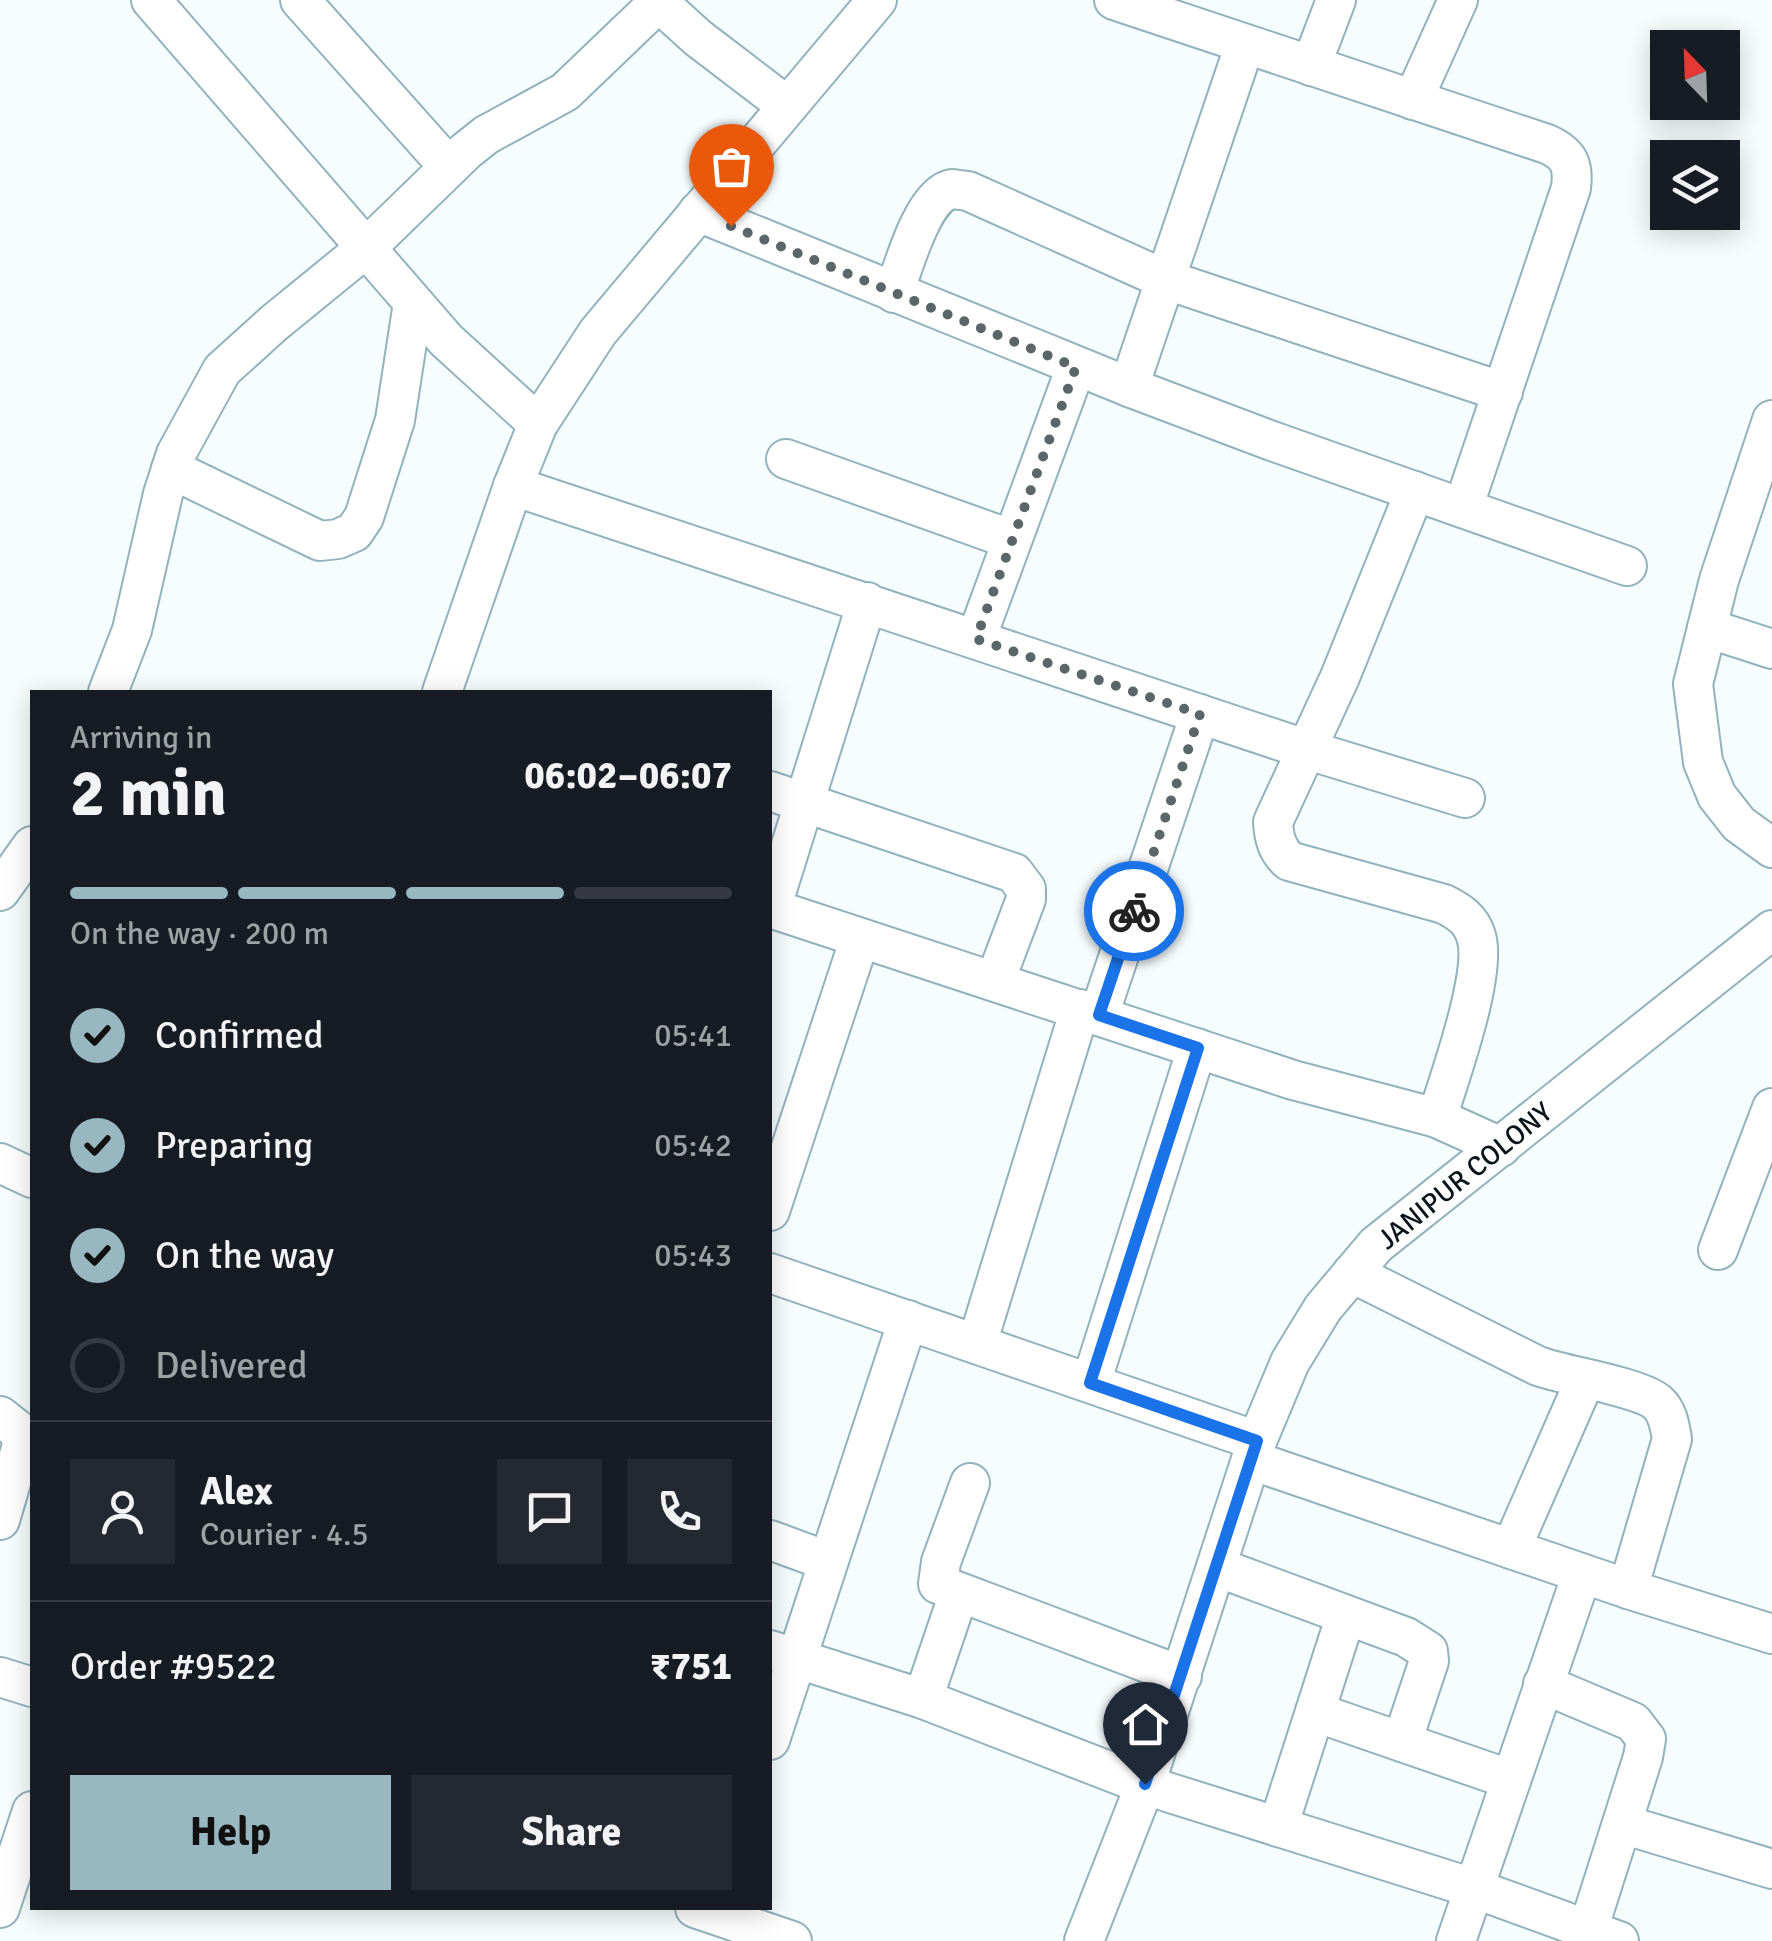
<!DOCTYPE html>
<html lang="en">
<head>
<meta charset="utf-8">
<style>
  :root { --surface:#171b24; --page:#242831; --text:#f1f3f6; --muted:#9ea1a6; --line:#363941; --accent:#98b7c0 }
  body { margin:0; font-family:Signika,sans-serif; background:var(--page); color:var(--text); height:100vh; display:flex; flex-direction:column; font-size:38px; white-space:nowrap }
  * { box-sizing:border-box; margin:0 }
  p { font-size:32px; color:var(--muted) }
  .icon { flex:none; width:55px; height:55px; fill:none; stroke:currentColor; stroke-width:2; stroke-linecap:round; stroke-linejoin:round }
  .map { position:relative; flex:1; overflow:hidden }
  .panel { position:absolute; left:30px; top:690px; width:742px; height:1220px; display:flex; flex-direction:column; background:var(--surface); border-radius:0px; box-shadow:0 5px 25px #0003 }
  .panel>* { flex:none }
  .needle { width:65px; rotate:337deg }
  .controls { position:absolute; left:1650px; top:30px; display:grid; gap:20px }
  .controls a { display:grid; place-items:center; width:90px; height:90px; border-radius:0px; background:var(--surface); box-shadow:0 5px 25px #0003; font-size:50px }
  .pin { position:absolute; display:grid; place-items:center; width:85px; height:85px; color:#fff; margin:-102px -42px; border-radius:50% 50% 50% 0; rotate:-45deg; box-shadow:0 0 10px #0007 }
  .pin .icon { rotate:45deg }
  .courier { position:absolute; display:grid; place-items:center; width:100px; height:100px; margin:-50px; border:8px solid #1a73e8; border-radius:50%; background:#fff; color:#222; box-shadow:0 2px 12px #0007 }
  .head em { font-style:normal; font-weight:700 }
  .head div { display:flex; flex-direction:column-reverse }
  .head { display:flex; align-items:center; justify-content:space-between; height:170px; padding:0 40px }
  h1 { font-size:65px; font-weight:700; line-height:75px }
  .bar { display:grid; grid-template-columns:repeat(4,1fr); gap:15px 10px; align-content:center; height:120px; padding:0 40px }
  .bar i { height:12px; border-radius:8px; background:var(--line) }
  .bar .selected { background:var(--accent) }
  .bar p { grid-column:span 4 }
  .line { display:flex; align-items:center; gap:25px; padding:0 40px; border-top:2px solid var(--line) }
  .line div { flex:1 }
  .round { display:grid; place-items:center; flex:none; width:105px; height:105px; border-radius:0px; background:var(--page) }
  ol { padding:0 40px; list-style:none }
  li { display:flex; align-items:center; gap:30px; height:110px }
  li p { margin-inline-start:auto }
  li .icon { padding:10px; border-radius:50%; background:var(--accent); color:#111; stroke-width:4 }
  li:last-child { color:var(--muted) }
  li i { width:55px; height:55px; border:5px solid var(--line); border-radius:50% }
  .button { display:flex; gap:20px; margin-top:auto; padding:20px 40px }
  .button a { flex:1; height:115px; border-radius:0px; background:var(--accent); color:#111; font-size:40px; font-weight:700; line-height:115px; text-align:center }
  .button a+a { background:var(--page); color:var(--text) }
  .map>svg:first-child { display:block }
</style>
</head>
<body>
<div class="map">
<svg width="1772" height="1941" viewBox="0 0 1772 1941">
  <rect width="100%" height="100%" fill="#f6fdff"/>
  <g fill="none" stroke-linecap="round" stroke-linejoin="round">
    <g stroke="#93b2bc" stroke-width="42">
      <g id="minor">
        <polyline points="151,0 446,340 538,424"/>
        <polyline points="300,0 449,167"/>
        <polyline points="656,0 698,38 787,106"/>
        <path d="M1114 0 1547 144C1569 154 1574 165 1571 188L1463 508"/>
        <polyline points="1311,66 1336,0"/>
        <polyline points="1413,100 1458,0"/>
        <polyline points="698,212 1129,387 1272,441 1627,566"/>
        <path d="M894 293C903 268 923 194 952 189 954 189 966 191 968 191L1164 279 1503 392"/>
        <polyline points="1129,387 1245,44"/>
        <polyline points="1772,420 1719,580 1693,684 1703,762 1717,796 1739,824 1772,848"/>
        <polyline points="786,459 1010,539"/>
        <polyline points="171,469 320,541 338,539 354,532 364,517 395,420 413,303"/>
        <polyline points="513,486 1308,750 1465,798"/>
        <path d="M1415 491 1340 677 1273 822C1274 838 1277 850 1289 861L1444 904C1458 911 1471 919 1476 936 1488 972 1449 1079 1437 1118"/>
        <polyline points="1707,628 1772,649"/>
        <polyline points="976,639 1076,367"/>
        <polyline points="108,692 132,630 163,494 176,454 222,370 274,323 366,248 466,151 486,135 565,92 661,0"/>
        <polyline points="442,692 513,486 538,424 598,332 877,0"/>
        <polyline points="770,791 1014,873 1026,889 1026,899 995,981"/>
        <polyline points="0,891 32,846"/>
        <polyline points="770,908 1293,1080 1437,1118 1501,1147"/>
        <polyline points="771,909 867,602"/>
        <polyline points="1099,1015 1200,714"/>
        <polyline points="0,1163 32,1178"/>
        <polyline points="770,1211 860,938"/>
        <polyline points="1718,1250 1772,1108"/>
        <polyline points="770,1273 1257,1441"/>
        <path d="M1352 1273 1538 1366C1565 1376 1641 1387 1658 1403 1668 1412 1670 1427 1672 1439L1628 1589"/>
        <polyline points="977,1344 1080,1009"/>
        <polyline points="1091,1383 1197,1048"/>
        <polyline points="0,1416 19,1431 22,1445 0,1520"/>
        <polyline points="1251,1460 1628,1589 1772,1634"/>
        <polyline points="970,1483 941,1562 938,1584 1182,1676"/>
        <polyline points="770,1540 827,1561"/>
        <polyline points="1511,1549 1585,1380"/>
        <polyline points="1217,1567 1406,1637 1428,1651 1429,1661 1402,1742"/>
        <polyline points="770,1650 923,1699 1145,1785 1473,1888 1619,1941"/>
        <polyline points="0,1677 32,1687"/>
        <polyline points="1543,1684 1633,1722 1646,1739 1643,1757 1588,1930"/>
        <polyline points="923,1699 959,1593"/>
        <polyline points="1315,1712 1509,1779"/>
        <polyline points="770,1740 908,1320"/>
        <polyline points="1622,1824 1772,1869"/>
        <polyline points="1278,1827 1346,1615"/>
        <polyline points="0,1908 32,1811"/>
        <polyline points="695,1908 792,1941"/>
        <polyline points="1084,1941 1145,1785 1257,1441 1290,1362 1323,1308 1376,1245 1772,930"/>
        <polyline points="1456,1941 1582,1574"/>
      </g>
    </g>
    <use href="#minor" stroke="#fff" stroke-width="38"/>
  </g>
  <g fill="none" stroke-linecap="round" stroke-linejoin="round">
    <polyline stroke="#5b6669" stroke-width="10" stroke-dasharray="0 18" points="731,226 1076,367 976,639 1200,714 1134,911"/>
    <polyline stroke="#1a73e8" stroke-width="12" points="1134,911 1099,1015 1198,1048 1090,1383 1257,1441 1145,1784"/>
  </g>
  <g text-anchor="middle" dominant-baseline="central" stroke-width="10" stroke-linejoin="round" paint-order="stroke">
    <g font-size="28" fill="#081418" stroke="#fff">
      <text transform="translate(1465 1176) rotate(-39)">JANIPUR COLONY</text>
    </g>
  </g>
</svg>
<div class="controls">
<a><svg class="needle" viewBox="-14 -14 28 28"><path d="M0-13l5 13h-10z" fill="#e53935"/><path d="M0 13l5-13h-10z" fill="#9ea1a6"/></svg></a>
<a><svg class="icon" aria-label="layers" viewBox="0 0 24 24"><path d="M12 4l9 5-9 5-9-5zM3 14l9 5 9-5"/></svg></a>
</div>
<div class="pin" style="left:731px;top:226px;background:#ea580c"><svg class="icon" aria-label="bag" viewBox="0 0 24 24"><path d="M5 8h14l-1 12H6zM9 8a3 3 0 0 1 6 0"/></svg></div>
<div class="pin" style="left:1145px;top:1784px;background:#1f2937"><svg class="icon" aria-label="home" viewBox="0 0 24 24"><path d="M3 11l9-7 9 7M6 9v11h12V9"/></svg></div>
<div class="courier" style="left:1134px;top:911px"><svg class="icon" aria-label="bike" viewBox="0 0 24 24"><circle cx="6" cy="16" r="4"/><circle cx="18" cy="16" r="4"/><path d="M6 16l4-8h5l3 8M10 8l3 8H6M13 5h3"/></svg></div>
<section class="panel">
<div class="head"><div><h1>2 min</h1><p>Arriving in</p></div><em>06:02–06:07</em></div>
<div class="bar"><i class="selected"></i><i class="selected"></i><i class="selected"></i><i></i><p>On the way · 200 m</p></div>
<ol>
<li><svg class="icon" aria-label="check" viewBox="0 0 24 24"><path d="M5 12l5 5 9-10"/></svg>Confirmed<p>05:41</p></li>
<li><svg class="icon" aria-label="check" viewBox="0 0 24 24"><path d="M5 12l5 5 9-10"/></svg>Preparing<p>05:42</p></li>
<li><svg class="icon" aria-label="check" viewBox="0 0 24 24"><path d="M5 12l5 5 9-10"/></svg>On the way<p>05:43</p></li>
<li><i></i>Delivered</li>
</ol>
<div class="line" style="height:180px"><a class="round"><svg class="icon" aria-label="person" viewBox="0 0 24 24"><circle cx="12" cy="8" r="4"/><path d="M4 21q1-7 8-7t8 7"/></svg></a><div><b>Alex</b><p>Courier · 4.5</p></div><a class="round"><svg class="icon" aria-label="chat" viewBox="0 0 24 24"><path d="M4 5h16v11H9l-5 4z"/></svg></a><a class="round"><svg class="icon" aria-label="phone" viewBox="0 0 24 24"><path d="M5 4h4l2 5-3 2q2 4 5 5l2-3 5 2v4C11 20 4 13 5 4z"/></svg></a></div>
<div class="line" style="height:130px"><div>Order #9522</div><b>₹751</b></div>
<div class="button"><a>Help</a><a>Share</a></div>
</section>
</div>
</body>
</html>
